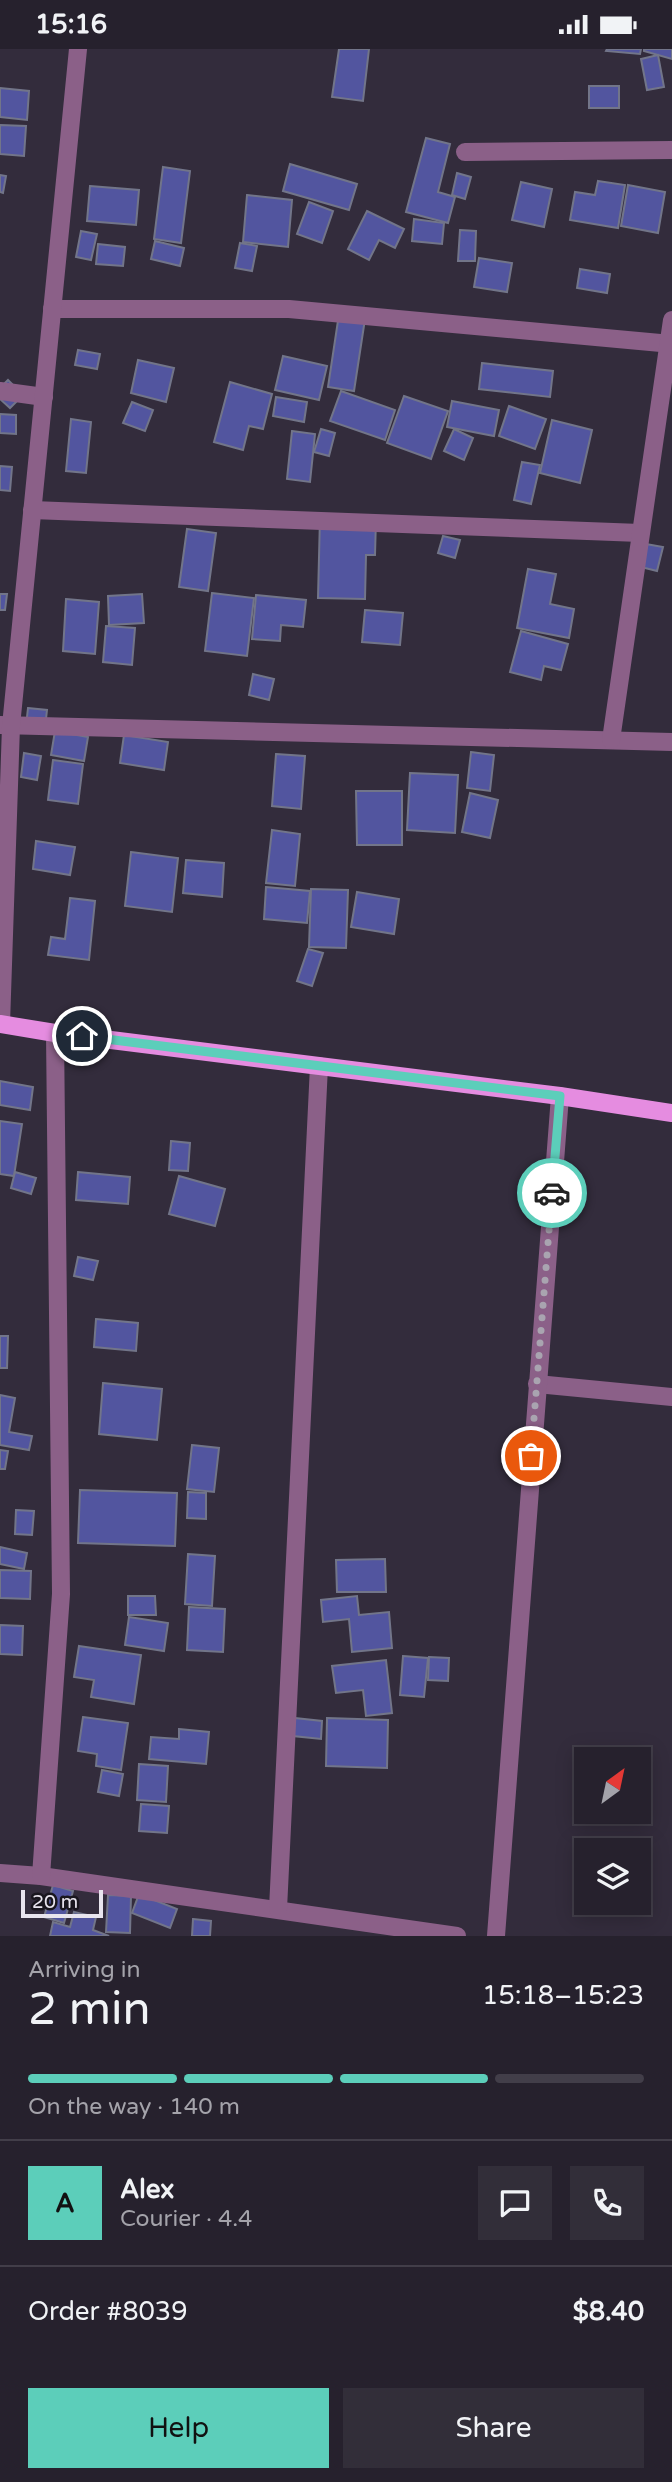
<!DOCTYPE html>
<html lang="en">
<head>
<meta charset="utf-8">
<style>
  :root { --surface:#26212d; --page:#322e39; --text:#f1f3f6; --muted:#a4a3aa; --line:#423e49; --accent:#5cceba }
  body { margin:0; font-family:"Varela Round",sans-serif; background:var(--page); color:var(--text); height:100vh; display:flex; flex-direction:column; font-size:26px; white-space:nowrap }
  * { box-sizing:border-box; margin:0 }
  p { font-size:23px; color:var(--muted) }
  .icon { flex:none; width:38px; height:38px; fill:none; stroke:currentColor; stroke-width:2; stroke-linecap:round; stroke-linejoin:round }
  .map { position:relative; height:1887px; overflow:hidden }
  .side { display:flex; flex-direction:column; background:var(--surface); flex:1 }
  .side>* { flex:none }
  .needle { width:46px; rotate:33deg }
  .controls { position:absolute; left:574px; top:1698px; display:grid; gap:14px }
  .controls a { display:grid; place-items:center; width:77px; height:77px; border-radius:0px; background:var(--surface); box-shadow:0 4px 18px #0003,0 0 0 2px var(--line); font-size:35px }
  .scale { position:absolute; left:21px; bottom:18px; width:82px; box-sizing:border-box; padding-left:7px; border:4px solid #e8e4ee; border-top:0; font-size:19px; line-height:24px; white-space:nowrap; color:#e8e4ee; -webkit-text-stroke:5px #19161e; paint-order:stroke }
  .pin { position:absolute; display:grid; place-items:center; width:60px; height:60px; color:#fff; margin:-30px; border:4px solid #fff; border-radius:50%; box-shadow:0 2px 7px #0007 }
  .courier { position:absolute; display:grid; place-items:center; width:70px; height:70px; margin:-35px; border:5px solid #5cceba; border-radius:50%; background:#fff; color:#222; box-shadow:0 2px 9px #0007 }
  .summary em { font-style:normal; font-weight:600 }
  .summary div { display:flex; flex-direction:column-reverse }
  .summary { display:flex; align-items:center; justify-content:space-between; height:119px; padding:0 28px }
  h1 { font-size:46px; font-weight:600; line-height:52px }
  .bar { display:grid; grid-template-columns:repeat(4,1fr); gap:10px 7px; align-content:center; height:84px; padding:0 28px }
  .bar i { height:9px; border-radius:5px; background:var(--line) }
  .bar .on { background:var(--accent) }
  .bar p { grid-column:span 4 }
  .line { display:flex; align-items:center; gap:18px; padding:0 28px; border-top:2px solid var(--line) }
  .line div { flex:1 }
  .round { display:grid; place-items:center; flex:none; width:74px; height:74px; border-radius:0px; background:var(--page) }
  .cta { display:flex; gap:14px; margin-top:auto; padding:14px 28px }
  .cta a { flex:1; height:80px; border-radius:0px; background:var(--accent); color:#111; font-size:28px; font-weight:600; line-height:80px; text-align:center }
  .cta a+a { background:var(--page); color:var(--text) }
  .status { display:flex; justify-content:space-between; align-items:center; height:49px; padding:0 35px; background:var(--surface); direction:ltr }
  .status svg { height:19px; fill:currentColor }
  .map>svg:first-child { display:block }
</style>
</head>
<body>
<div class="status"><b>15:16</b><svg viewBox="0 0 49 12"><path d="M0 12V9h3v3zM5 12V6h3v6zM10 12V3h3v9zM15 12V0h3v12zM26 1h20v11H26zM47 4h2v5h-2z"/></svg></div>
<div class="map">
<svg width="672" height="1887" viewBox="0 0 672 1887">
  <rect width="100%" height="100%" fill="#332c3c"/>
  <g fill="#52559f" stroke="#727589" stroke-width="2">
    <polygon points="339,0 369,0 363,52 332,48"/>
    <polygon points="607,0 641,0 640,5 606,2"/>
    <polygon points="644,0 672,0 672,10 644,2"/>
    <polygon points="658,6 664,38 647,41 641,10"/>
    <rect x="589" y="37" width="30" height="22"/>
    <polygon points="0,39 29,42 27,71 0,68"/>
    <polygon points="0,76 26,77 24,107 0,105"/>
    <polygon points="426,89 450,95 438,143 455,148 448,174 406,163"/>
    <polygon points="290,115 357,135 349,161 283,142"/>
    <polygon points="163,118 190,122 181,194 154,190"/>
    <polygon points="457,124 471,128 465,150 452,146"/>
    <polygon points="0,126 6,127 3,144 0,143"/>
    <polygon points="598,132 625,136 618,179 570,171 575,143 595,146"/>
    <polygon points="521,133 552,140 544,178 512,171"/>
    <polygon points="628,136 665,143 658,184 621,177"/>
    <polygon points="90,137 139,141 136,176 87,172"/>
    <polygon points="247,146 292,151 288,198 243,193"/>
    <polygon points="309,153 333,162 322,194 297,185"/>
    <polygon points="367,162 404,180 395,199 379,191 369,211 348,200"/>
    <polygon points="414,170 444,174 442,195 412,192"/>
    <polygon points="460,181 476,182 475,212 458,212"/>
    <polygon points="81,182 97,185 91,211 76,208"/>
    <polygon points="155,192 184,199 180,217 151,210"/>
    <polygon points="240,194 257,197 252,222 235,219"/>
    <polygon points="98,195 125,198 123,217 96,215"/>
    <polygon points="479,209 512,214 507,243 474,238"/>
    <polygon points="580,220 610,225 607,244 577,239"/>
    <polygon points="339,265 365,270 354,342 328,338"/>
    <polygon points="78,301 100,305 97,320 75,316"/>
    <polygon points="283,307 327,317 319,351 275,341"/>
    <polygon points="138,311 174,319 166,353 131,344"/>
    <polygon points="482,314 553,322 550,348 479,340"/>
    <polygon points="8,331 23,346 10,359 0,350 0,339"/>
    <polygon points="230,333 272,345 263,380 249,377 243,401 214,393"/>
    <polygon points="341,342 395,361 385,391 330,372"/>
    <polygon points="404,347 448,362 431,410 387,394"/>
    <polygon points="276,348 307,353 304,373 273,367"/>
    <polygon points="452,352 499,361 494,387 447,378"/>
    <polygon points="132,353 153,361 145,382 123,374"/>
    <polygon points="509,357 546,370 535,400 499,387"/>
    <polygon points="0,365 16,366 16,385 0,384"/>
    <polygon points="71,370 91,373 86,424 66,422"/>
    <polygon points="552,371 592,381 580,434 540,424"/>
    <polygon points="321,380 335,384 329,407 314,403"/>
    <polygon points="454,380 473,389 464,411 444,402"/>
    <polygon points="292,382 315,385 310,433 287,430"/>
    <polygon points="522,413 540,416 531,455 514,451"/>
    <polygon points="0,417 12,418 10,442 0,441"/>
    <polygon points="320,468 376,470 375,506 366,506 365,550 318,549"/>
    <polygon points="187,480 216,484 208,542 179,538"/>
    <polygon points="443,487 460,491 455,509 438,504"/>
    <polygon points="646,495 663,498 657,522 641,518"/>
    <polygon points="528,520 556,525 550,555 574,560 569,589 517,579"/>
    <polygon points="212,544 254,549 247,607 205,602"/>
    <polygon points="0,545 7,545 5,561 0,561"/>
    <polygon points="142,545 144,574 109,576 108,547"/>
    <polygon points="256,546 306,551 303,578 281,576 280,592 252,590"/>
    <polygon points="66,550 99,553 95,605 63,602"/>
    <polygon points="365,561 403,564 400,596 362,593"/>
    <polygon points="106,577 135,579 132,616 103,613"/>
    <polygon points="521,582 568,595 561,621 544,617 541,631 510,623"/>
    <polygon points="253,625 274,630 269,651 249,646"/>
    <polygon points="28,659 47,661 45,679 26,677"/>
    <polygon points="55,682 88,688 84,712 51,706"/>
    <polygon points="124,686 168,693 164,721 120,714"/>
    <polygon points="471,703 494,706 490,742 467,739"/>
    <polygon points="24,704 41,707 37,731 21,728"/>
    <polygon points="276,705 305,707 301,760 272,757"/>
    <polygon points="53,711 83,715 78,755 48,751"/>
    <polygon points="410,724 458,726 455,784 407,781"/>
    <polygon points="356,742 402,742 402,796 357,796"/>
    <polygon points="470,744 498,751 490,789 462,783"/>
    <polygon points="272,781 300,785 295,837 266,834"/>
    <polygon points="36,792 75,798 70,826 33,820"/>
    <polygon points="131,803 178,809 172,863 125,857"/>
    <polygon points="186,811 224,814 222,848 183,844"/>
    <polygon points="266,838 310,842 307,874 264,870"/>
    <polygon points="311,840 348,841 346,899 309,898"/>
    <polygon points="357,843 399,850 394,885 351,878"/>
    <polygon points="70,849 95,852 89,911 48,906 51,888 65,890"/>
    <polygon points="308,900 323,904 312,937 297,932"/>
    <polygon points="0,1032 33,1038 30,1061 0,1056"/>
    <polygon points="0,1072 22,1075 14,1127 0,1125"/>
    <polygon points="171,1092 190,1094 188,1122 169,1121"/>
    <polygon points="15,1123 36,1129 31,1145 11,1139"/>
    <polygon points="78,1123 130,1128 128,1155 76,1151"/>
    <polygon points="179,1127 225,1140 215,1177 169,1165"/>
    <polygon points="78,1208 98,1212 93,1231 74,1227"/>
    <polygon points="96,1270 138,1274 136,1302 94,1298"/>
    <polygon points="0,1287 8,1287 7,1319 0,1319"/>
    <polygon points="103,1334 162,1340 157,1391 99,1385"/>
    <polygon points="0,1346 15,1349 9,1383 32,1387 29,1401 0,1396"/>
    <polygon points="192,1396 219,1399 214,1443 187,1440"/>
    <polygon points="0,1401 8,1402 5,1420 0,1420"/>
    <polygon points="80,1441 177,1444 175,1497 78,1494"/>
    <polygon points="188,1443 206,1444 206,1470 187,1469"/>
    <polygon points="16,1461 34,1462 32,1486 15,1485"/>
    <polygon points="0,1498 27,1504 24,1520 0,1515"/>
    <polygon points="188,1505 215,1507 212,1557 185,1555"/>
    <polygon points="385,1510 386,1543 337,1543 336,1511"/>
    <polygon points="0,1521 31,1522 30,1550 0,1549"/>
    <polygon points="128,1547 155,1547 156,1566 128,1566"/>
    <polygon points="357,1547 359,1566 389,1563 392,1599 352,1603 349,1570 323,1573 321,1551"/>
    <polygon points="189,1558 225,1560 223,1603 187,1601"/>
    <polygon points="129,1568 168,1574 164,1602 125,1596"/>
    <polygon points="0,1576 23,1577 22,1606 0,1605"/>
    <polygon points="79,1597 141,1606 134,1655 91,1648 94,1631 74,1628"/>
    <polygon points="403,1607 428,1609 424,1648 400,1646"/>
    <polygon points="429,1608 449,1609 448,1632 428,1631"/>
    <polygon points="386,1611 392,1664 366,1667 363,1641 336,1644 332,1617"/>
    <polygon points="83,1668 128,1674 121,1721 96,1717 97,1705 78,1702"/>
    <polygon points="295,1669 322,1672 321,1690 293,1687"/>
    <polygon points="327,1669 388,1671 387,1719 326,1717"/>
    <polygon points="179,1680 209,1683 206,1715 149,1710 151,1688 179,1690"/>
    <polygon points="139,1715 168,1717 166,1753 137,1751"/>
    <polygon points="102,1721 123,1725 119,1747 98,1743"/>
    <polygon points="141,1755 169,1757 167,1784 139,1782"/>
    <polygon points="53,1836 73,1842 64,1874 44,1868"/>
    <polygon points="139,1845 177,1860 170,1879 132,1864"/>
    <polygon points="108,1846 131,1847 130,1884 106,1883"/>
    <polygon points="74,1863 96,1868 93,1881 109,1887 50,1887 53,1873 70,1878"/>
    <polygon points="193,1870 211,1872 210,1887 192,1887"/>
  </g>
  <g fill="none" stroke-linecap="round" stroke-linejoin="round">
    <g stroke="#8b6088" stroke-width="18">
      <polyline points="465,103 672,101"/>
      <polyline points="52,260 289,260 672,295"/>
      <polyline points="0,342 44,348"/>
      <polyline points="32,461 640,484"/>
      <polyline points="0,676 672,693"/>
      <polyline points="611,691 672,271"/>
      <polyline points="1,975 11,677 78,0"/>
      <polyline points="537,1335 672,1348"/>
      <polyline points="0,1824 41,1827 457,1887"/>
      <polyline points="41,1827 61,1545 55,984"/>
      <polyline points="278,1860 319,1017"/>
      <polyline points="496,1887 560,1047"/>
    </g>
    <polyline stroke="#e58ce0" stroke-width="18" points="0,975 55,984 560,1047 672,1064"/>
  </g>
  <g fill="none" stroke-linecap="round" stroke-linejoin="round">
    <polyline stroke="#a9a4b0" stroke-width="7" stroke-dasharray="0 12.6" points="531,1407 552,1144"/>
    <polyline stroke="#5cceba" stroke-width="9" points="82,987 560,1047 552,1144"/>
  </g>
</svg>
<div class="controls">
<a><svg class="needle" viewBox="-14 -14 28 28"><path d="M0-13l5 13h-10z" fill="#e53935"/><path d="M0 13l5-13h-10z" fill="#a4a3aa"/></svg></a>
<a><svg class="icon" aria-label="layers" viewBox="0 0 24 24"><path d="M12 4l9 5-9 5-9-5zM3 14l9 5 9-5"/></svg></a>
</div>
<div class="scale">20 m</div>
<div class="pin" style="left:531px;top:1407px;background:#ea580c"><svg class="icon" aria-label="bag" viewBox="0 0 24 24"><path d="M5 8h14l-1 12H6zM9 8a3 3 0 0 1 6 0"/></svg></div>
<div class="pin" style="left:82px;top:987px;background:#1f2937"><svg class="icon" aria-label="home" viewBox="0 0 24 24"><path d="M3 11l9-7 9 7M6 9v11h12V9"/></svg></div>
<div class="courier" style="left:552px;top:1144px"><svg class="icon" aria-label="car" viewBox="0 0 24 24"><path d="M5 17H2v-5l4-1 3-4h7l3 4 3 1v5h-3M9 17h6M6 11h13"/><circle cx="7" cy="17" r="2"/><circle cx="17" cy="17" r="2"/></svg></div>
</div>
<section class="side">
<div class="summary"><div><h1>2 min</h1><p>Arriving in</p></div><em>15:18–15:23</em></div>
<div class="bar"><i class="on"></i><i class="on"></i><i class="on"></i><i></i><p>On the way · 140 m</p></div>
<div class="line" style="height:126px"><b class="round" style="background:var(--accent);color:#111">A</b><div><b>Alex</b><p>Courier · 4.4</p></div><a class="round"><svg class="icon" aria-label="chat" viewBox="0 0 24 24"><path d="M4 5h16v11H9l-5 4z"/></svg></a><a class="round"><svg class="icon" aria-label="phone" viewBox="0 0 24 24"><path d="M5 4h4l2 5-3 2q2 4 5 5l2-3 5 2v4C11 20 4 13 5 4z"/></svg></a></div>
<div class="line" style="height:91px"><div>Order #8039</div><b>$8.40</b></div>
<div class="cta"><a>Help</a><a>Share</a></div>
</section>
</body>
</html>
